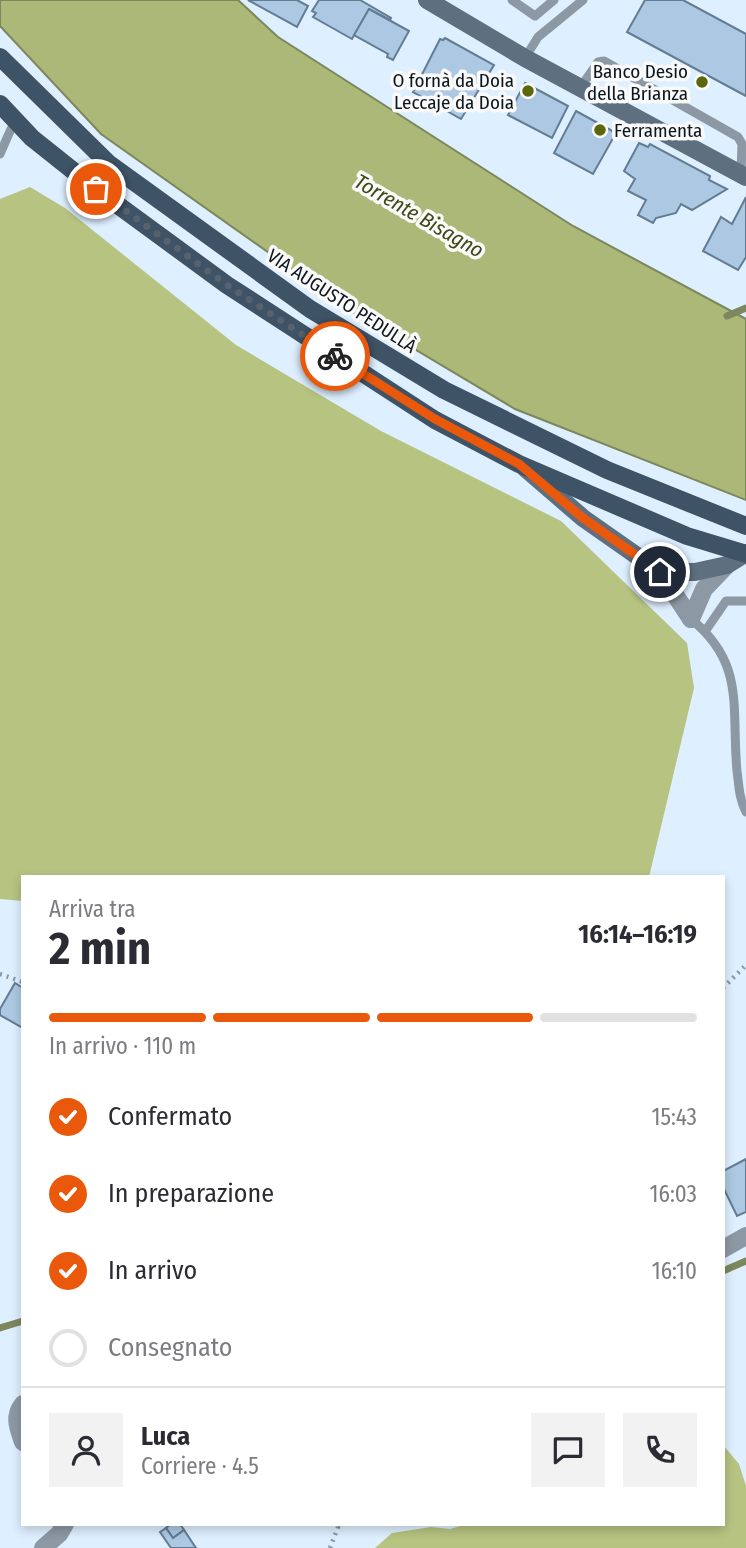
<!DOCTYPE html>
<html lang="it">
<head>
<meta charset="utf-8">
<style>
  :root { --surface:#fff; --page:#f2f2f3; --text:#2b2b33; --muted:#7c7c81; --line:#e1e1e2; --accent:#ea580c }
  body { margin:0; font-family:"Fira Sans Condensed",sans-serif; background:var(--page); color:var(--text); height:100vh; display:flex; flex-direction:column; font-size:26px; white-space:nowrap }
  * { box-sizing:border-box; margin:0 }
  p { font-size:23px; color:var(--muted) }
  .icon { flex:none; width:38px; height:38px; fill:none; stroke:currentColor; stroke-width:2; stroke-linecap:round; stroke-linejoin:round }
  .map { position:relative; flex:1; overflow:hidden }
  .sheet { position:absolute; left:21px; top:875px; width:704px; height:651px; display:flex; flex-direction:column; background:var(--surface); border-radius:0px; box-shadow:0 4px 10px #0003 }
  .sheet>* { flex:none }
  .pin { position:absolute; display:grid; place-items:center; width:60px; height:60px; color:#fff; margin:-30px; border:4px solid #fff; border-radius:50%; box-shadow:0 2px 7px #0007 }
  .courier { position:absolute; display:grid; place-items:center; width:70px; height:70px; margin:-35px; border:5px solid #ea580c; border-radius:50%; background:#fff; color:#222; box-shadow:0 2px 9px #0007 }
  .summary em { font-style:normal; font-weight:700 }
  .summary div { display:flex; flex-direction:column-reverse }
  .summary { display:flex; align-items:center; justify-content:space-between; height:119px; padding:0 28px }
  h1 { font-size:46px; font-weight:700; line-height:52px }
  .bar { display:grid; grid-template-columns:repeat(4,1fr); gap:10px 7px; align-content:center; height:84px; padding:0 28px }
  .bar i { height:9px; border-radius:5px; background:var(--line) }
  .bar .current { background:var(--accent) }
  .bar p { grid-column:span 4 }
  .line { display:flex; align-items:center; gap:18px; padding:0 28px; border-top:2px solid var(--line) }
  .line div { flex:1 }
  .round { display:grid; place-items:center; flex:none; width:74px; height:74px; border-radius:0px; background:var(--page) }
  ol { padding:0 28px; list-style:none }
  li { display:flex; align-items:center; gap:21px; height:77px }
  li p { margin-inline-start:auto }
  li .icon { padding:7px; border-radius:50%; background:var(--accent); color:#fff; stroke-width:4 }
  li:last-child { color:var(--muted) }
  li i { width:38px; height:38px; border:4px solid var(--line); border-radius:50% }
  .map>svg:first-child { display:block }
</style>
</head>
<body>
<div class="map">
<svg width="746" height="1548" viewBox="0 0 746 1548">
  <rect width="100%" height="100%" fill="#deefff"/>
  <g fill="#b6c381">
    <polygon points="30,187 65,208 236,345 381,431 561,521 687,643 694,688 649,877 23,877 23,901 0,899 0,199"/>
    <polygon points="723,1445 739,1464 746,1486 746,1548 375,1548 392,1533 431,1527 450,1529 467,1524 723,1524"/>
  </g>
  <polygon fill="#acb877" stroke="#7c875d" stroke-width="2" points="0,0 238,0 278,37 573,226 746,319 746,500 515,409 354,313 101,134 0,26"/>
  <g fill="none" stroke-linecap="round" stroke-linejoin="round">
    <g stroke="#7c875d" stroke-width="7">
      <polyline points="727,316 746,308"/>
      <polyline points="723,1271 746,1261"/>
      <polyline points="0,1328 23,1321"/>
    </g>
  </g>
  <g fill="#acc8e2" stroke="#627c94" stroke-width="2">
    <polygon points="248,0 297,0 308,6 297,27"/>
    <polygon points="319,0 360,0 391,18 390,20 369,9 352,39 313,17 316,13 312,11"/>
    <polygon points="645,0 683,0 746,34 746,96 627,32"/>
    <polygon points="369,9 409,31 393,60 387,57 388,54 354,35"/>
    <polygon points="445,38 494,65 461,119 413,92 440,39 443,40"/>
    <polygon points="525,83 568,106 552,138 508,115"/>
    <polygon points="576,111 616,133 593,174 554,153"/>
    <polygon points="639,143 648,147 650,144 710,176 709,180 727,189 692,210 681,204 676,213 656,218 653,223 638,215 646,200 628,191 635,179 624,171"/>
    <polygon points="746,197 746,257 738,270 703,251 721,217 732,224"/>
    <polygon points="15,983 23,988 23,1028 0,1015 0,1009"/>
    <polygon points="746,1159 746,1212 737,1216 723,1187 723,1171"/>
    <polygon points="171,1524 180,1524 184,1530 173,1538 166,1528"/>
    <polygon points="166,1528 173,1538 184,1530 196,1548 171,1548 160,1532"/>
  </g>
  <g fill="none" stroke-linecap="round" stroke-linejoin="round">
    <g stroke="#8997a4" stroke-width="4.5" stroke-dasharray="2 5" stroke-linecap="butt">
      <polyline points="0,974 23,982"/>
      <polyline points="723,988 746,965"/>
      <polyline points="330,1548 338,1527 335,1524"/>
    </g>
    <g stroke="#8c98a3" stroke-width="9">
      <polyline points="512,0 535,16 554,0"/>
      <polyline points="525,58 538,37 583,0"/>
      <polyline points="580,88 598,62 604,61 738,137 742,144 741,174"/>
      <polyline points="0,154 11,129"/>
      <path d="M691 619C746 664 731 707 737 771 739 786 739 798 746 812"/>
      <polyline points="706,630 726,601 746,601"/>
    </g>
    <g stroke="#8c98a3" stroke-width="18">
      <polyline points="660,572 691,619"/>
      <polyline points="691,619 704,589 727,565"/>
      <polyline points="723,1249 746,1236"/>
      <path d="M23 1404C13 1416 18 1428 23 1442"/>
      <polyline points="43,1548 59,1534 65,1524"/>
    </g>
    <g stroke="#5e7080" stroke-width="18">
      <polyline points="427,0 525,58 746,177"/>
      <polyline points="525,468 583,518 660,572 695,572 727,565 746,553"/>
    </g>
    <g stroke="#3f5366" stroke-width="18">
      <polyline points="0,57 108,163 310,309 444,390 607,470 746,526"/>
      <polyline points="0,104 32,138 96,189 227,285 435,420 519,464 687,536 746,554"/>
    </g>
  </g>
  <g fill="none" stroke-linecap="round" stroke-linejoin="round">
    <polyline stroke="#56626d" stroke-width="7" stroke-dasharray="0 12.6" points="96,189 227,285 335,356"/>
    <polyline stroke="#ea580c" stroke-width="9" points="335,356 435,419 519,464 583,518 660,572"/>
  </g>
  <g fill="#5c670c" stroke="#f9faf9" stroke-width="2.5">
    <circle cx="702" cy="82" r="7"/>
    <circle cx="528" cy="91" r="7"/>
    <circle cx="600" cy="130" r="7"/>
  </g>
  <g text-anchor="middle" dominant-baseline="central" stroke-width="7" stroke-linejoin="round" paint-order="stroke">
    <g font-size="19" fill="#0c161f" stroke="#f9faf9" text-anchor="end">
      <text x="688" y="71">Banco Desio<tspan x="688" dy="22">della Brianza</tspan></text>
      <text x="514" y="80">O fornà da Doia<tspan x="514" dy="22">Leccaje da Doia</tspan></text>
      <text x="614" y="130" text-anchor="start">Ferramenta</text>
    </g>
    <g font-size="19" fill="#0c161f" stroke="#f9faf9">
      <text transform="translate(342 301) rotate(33)">VIA AUGUSTO PEDULLÀ</text>
    </g>
    <g font-size="21" font-style="italic" fill="#404716" stroke="#f9faf9">
      <text transform="translate(419 216) rotate(30)">Torrente Bisagno</text>
    </g>
  </g>
</svg>
<div class="pin" style="left:96px;top:189px;background:#ea580c"><svg class="icon" aria-label="bag" viewBox="0 0 24 24"><path d="M5 8h14l-1 12H6zM9 8a3 3 0 0 1 6 0"/></svg></div>
<div class="pin" style="left:660px;top:572px;background:#1f2937"><svg class="icon" aria-label="home" viewBox="0 0 24 24"><path d="M3 11l9-7 9 7M6 9v11h12V9"/></svg></div>
<div class="courier" style="left:335px;top:356px"><svg class="icon" aria-label="bike" viewBox="0 0 24 24"><circle cx="6" cy="16" r="4"/><circle cx="18" cy="16" r="4"/><path d="M6 16l4-8h5l3 8M10 8l3 8H6M13 5h3"/></svg></div>
<section class="sheet">
<div class="summary"><div><h1>2 min</h1><p>Arriva tra</p></div><em>16:14–16:19</em></div>
<div class="bar"><i class="current"></i><i class="current"></i><i class="current"></i><i></i><p>In arrivo · 110 m</p></div>
<ol>
<li><svg class="icon" aria-label="check" viewBox="0 0 24 24"><path d="M5 12l5 5 9-10"/></svg>Confermato<p>15:43</p></li>
<li><svg class="icon" aria-label="check" viewBox="0 0 24 24"><path d="M5 12l5 5 9-10"/></svg>In preparazione<p>16:03</p></li>
<li><svg class="icon" aria-label="check" viewBox="0 0 24 24"><path d="M5 12l5 5 9-10"/></svg>In arrivo<p>16:10</p></li>
<li><i></i>Consegnato</li>
</ol>
<div class="line" style="height:126px"><a class="round"><svg class="icon" aria-label="person" viewBox="0 0 24 24"><circle cx="12" cy="8" r="4"/><path d="M4 21q1-7 8-7t8 7"/></svg></a><div><b>Luca</b><p>Corriere · 4.5</p></div><a class="round"><svg class="icon" aria-label="chat" viewBox="0 0 24 24"><path d="M4 5h16v11H9l-5 4z"/></svg></a><a class="round"><svg class="icon" aria-label="phone" viewBox="0 0 24 24"><path d="M5 4h4l2 5-3 2q2 4 5 5l2-3 5 2v4C11 20 4 13 5 4z"/></svg></a></div>
</section>
</div>
</body>
</html>
